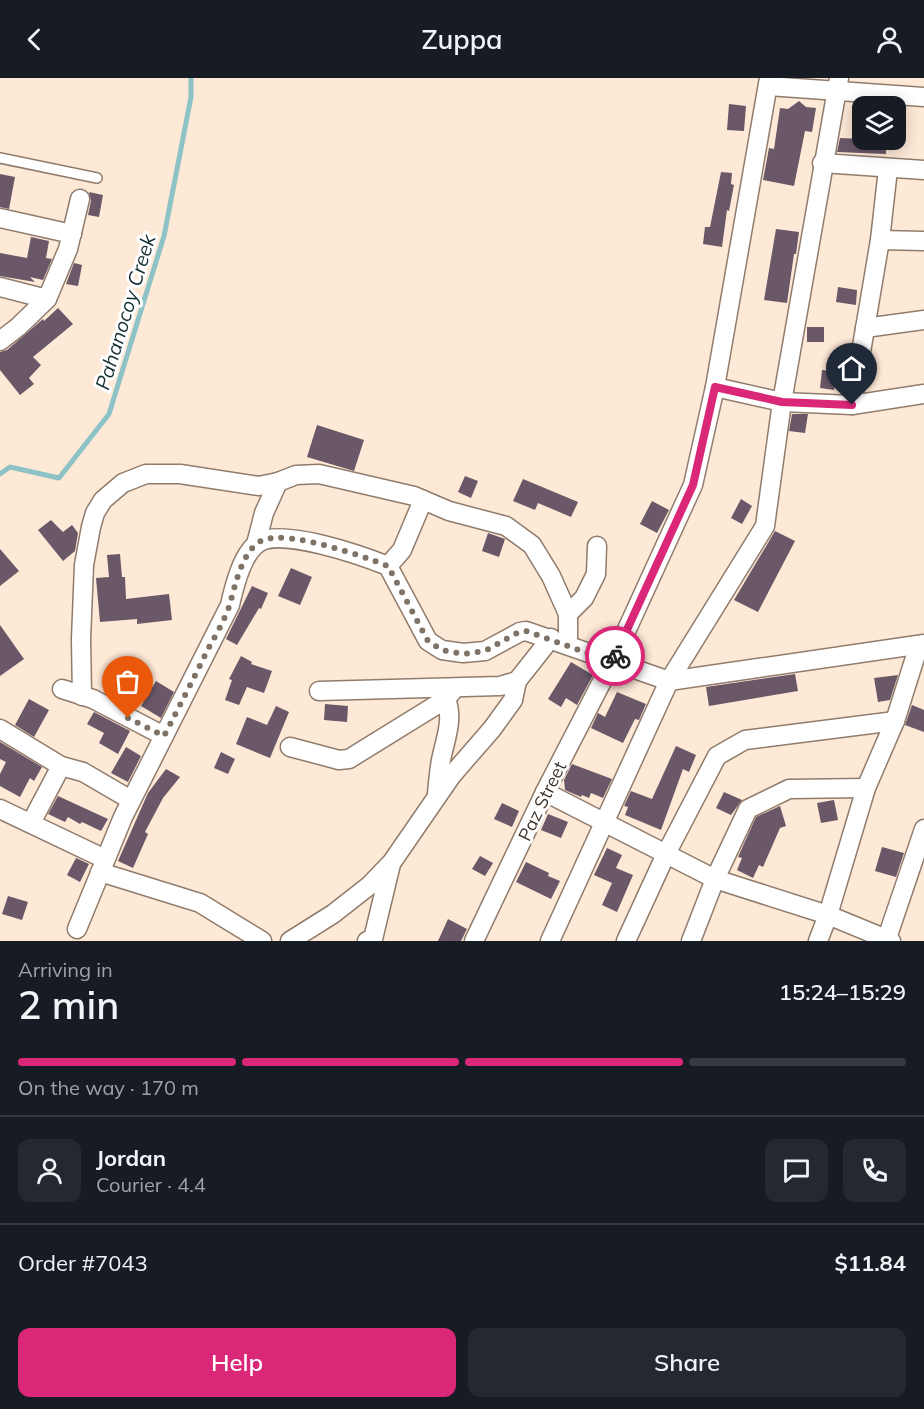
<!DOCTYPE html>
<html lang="en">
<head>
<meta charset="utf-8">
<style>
  :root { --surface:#171b24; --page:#242831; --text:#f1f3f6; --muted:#9ea1a6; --line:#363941; --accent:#db2777 }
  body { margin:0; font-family:Mulish,sans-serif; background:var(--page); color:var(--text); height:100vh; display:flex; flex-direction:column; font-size:22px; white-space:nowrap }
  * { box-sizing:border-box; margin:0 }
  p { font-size:20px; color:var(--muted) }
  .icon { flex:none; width:33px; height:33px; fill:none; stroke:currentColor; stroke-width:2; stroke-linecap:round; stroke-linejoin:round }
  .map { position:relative; height:863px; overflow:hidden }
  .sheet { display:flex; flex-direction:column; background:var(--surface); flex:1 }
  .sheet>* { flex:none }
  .fabs { position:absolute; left:852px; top:18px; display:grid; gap:12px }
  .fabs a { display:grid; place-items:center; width:54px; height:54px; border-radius:12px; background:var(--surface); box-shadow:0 3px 15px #0003; font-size:30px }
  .pin { position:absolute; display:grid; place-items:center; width:51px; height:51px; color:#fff; margin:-62px -26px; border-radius:50% 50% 50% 0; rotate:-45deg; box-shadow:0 0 6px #0007 }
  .pin .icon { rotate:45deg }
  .courier { position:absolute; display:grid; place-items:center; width:60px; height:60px; margin:-30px; border:4px solid #db2777; border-radius:50%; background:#fff; color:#222; box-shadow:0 2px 8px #0007 }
  .headline em { font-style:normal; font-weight:600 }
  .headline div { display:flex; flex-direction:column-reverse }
  .headline { display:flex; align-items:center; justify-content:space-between; height:102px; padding:0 18px }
  h1 { font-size:39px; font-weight:600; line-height:45px }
  .bar { display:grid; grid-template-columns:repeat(4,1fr); gap:9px 6px; align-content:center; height:72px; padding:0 18px }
  .bar i { height:8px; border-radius:4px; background:var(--line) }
  .bar .selected { background:var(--accent) }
  .bar p { grid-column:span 4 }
  .line { display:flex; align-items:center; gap:15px; padding:0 18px; border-top:2px solid var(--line) }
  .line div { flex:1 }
  .round { display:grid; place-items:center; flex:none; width:63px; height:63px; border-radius:12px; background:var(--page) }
  .action { display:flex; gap:12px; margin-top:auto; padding:12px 18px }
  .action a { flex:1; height:69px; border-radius:12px; background:var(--accent); color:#fff; font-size:24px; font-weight:600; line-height:69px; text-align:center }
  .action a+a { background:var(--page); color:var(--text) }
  header { display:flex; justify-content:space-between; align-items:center; height:78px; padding:0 18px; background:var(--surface); font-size:27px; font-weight:600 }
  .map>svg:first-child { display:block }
</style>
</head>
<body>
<header><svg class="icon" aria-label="back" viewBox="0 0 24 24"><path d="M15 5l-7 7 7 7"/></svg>Zuppa<svg class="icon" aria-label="person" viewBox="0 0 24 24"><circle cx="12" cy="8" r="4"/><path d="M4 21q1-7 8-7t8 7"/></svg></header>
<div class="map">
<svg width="924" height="863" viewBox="0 0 924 863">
  <rect width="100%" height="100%" fill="#fee8d6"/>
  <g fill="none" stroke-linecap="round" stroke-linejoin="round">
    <polyline stroke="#8dc3c6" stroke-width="5" points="0,396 10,389 59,400 109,336 164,158 191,19 191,0"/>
  </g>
  <g fill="#6a5868">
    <polygon points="799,23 806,29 816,30 812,54 805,53 794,108 763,102 769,70 774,71 780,30 788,31"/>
    <polygon points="729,26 746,28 744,53 727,52"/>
    <polygon points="840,60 886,62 886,76 837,74"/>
    <polygon points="721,94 732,95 731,106 734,107 729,133 727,132 722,169 703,166 705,149 710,149"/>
    <polygon points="0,96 15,99 9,131 0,129"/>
    <polygon points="89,114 103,117 99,139 88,137 91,123"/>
    <polygon points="776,151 799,154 796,176 794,176 787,225 764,222"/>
    <polygon points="31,159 49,163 46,180 52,181 43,202 30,199 35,204 0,198 0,175 27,180"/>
    <polygon points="74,185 82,187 78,208 66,206"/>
    <polygon points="838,209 857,212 856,227 836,224"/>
    <polygon points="58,230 73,246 33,279 41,287 29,300 34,306 20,317 0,292 0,274 7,272 43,241 44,243"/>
    <rect x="807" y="249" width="17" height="15"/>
    <polygon points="822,292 837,294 834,312 820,310"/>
    <polygon points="792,336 808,336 805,355 789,353"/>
    <polygon points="317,347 364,362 354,393 307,379"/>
    <polygon points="465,398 478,403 471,420 458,414"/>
    <polygon points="523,401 578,424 571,439 538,425 535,432 513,423"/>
    <polygon points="741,421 752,428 742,446 731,440"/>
    <polygon points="652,423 669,432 657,455 640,446"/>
    <polygon points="51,442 63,454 72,447 78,455 75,473 63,483 38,452"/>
    <polygon points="775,453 795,463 758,534 734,522"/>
    <polygon points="488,455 505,461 499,479 482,473"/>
    <polygon points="0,471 19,493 0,508"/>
    <polygon points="120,476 122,499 125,499 126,521 169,516 172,542 137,546 137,541 100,544 96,500 109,499 107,477"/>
    <polygon points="291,490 312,499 300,527 278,518"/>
    <polygon points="252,508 268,515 261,531 259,530 237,567 226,561"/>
    <polygon points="0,547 24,581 0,598"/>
    <polygon points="241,578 252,584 251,586 272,593 264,615 247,609 239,627 225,622 232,602 229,601"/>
    <polygon points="571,584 593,597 577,627 566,620 561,629 548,621"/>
    <polygon points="795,596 798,613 709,628 706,609"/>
    <polygon points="898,597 890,622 878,624 874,600"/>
    <polygon points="156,603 174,614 161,640 141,628"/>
    <polygon points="617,614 646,626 639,642 635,641 623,665 591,650 598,635 605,639"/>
    <polygon points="29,621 49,632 34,659 15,647"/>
    <polygon points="325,626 348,628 347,644 324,642"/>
    <polygon points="912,627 924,632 924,654 905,647"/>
    <polygon points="276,628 289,634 270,680 236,666 247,639 267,647"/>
    <polygon points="94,634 130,653 118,676 99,665 104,655 87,646"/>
    <polygon points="0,664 42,689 34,703 30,700 20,719 0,708 0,696 6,684 0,681"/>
    <polygon points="676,668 696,677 689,694 683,691 661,752 625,737 628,729 624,728 631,713 652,721"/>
    <polygon points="126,669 141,678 128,704 111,695"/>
    <polygon points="221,674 235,681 228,696 214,690"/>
    <polygon points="572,686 612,701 603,720 591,715 589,720 582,717 581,719 565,712 564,702"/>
    <polygon points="166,691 180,699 163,720 145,754 148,756 133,790 118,783 148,715"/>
    <polygon points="724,714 742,722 731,737 716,730"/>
    <polygon points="58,718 108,741 101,753 82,744 80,746 68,739 65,744 48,736"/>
    <polygon points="834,722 838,742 821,745 817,725"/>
    <polygon points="502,725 519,733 512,749 494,741"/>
    <polygon points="780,728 786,748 780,750 763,789 759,787 753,800 737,792 742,780 738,779 756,739"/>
    <polygon points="548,736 568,744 561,760 541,752"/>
    <polygon points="882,769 904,775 896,799 875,793"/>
    <polygon points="607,770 622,777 616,790 633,797 617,834 602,827 612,805 594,797"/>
    <polygon points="480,778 493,785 485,798 472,791"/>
    <polygon points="76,780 89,786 80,804 67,797"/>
    <polygon points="526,784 549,795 548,798 560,803 551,821 516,804"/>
    <polygon points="8,818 28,824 22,842 2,836"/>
    <polygon points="448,841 467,851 461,863 438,863"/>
  </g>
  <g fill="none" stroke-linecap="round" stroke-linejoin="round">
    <g stroke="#907c6c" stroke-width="12">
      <polyline id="service" points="0,80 97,100"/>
    </g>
    <g stroke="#907c6c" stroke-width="21">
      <g id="minor">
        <polyline points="768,8 924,19"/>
        <polyline points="822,85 924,92"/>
        <polyline points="0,140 72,156"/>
        <polyline points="880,162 924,163"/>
        <polyline points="0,209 47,221"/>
        <polyline points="865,250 924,242"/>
        <polyline points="0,263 18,249 47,221 68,171 80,121"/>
        <polyline points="715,309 782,324 852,327 924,316"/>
        <polyline points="852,327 880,162 888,91"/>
        <polyline points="256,466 264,435 278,404"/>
        <polyline points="388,488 402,472 423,422"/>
        <polyline points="568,536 584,520 596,496 597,468"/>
        <polyline points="62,611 93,621 164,658"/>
        <polyline points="319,613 500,608 517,603 551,560"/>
        <polyline points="82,618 81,561 84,487 91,449 95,435 103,422 123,405 146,396 180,396 259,408 278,404 296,397 319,396 414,418 449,433 506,448 532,467 551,498 568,536 568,567"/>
        <polyline points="0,651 61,688 83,694 131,722"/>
        <polyline points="290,669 339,682 349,681 446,621 455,610"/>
        <polyline points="545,714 715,801 828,837 891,863"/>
        <path d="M437 716C438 705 439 693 441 682 445 662 454 641 446 621"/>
        <polyline points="0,731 105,781"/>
        <polyline points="31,745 61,688"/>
        <polyline points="100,794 200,825 262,863"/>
        <path d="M77 851 123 739 230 527C234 509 242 476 258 465 281 449 363 478 388 488L428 563 442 572 463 575 485 573 520 554 526 553 669 603 924 566"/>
        <polyline points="290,863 333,836 370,807 392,784 452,697 492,651 513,622 517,603"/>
        <polyline points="367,863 373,861 391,786"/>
        <polyline points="474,863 545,714 612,584 693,407 715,309 769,0"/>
        <polyline points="550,863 669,603 765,448 782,324 839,0"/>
        <polyline points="626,863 666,776 717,678 745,662 895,643"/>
        <polyline points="691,863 715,801 748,731 789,711 866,710"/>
        <polyline points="818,863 828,837 866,710 895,643 919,567"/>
        <polyline points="886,863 924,751"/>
      </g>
    </g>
    <use href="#service" stroke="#fff" stroke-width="9"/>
    <use href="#minor" stroke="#fff" stroke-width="18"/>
  </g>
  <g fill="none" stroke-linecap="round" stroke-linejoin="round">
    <path stroke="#7f7267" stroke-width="6" stroke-dasharray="0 10.8" d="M128 640 164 658C179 629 194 600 208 571 216 557 225 541 230 526 235 507 243 470 263 462 289 452 362 478 388 488L428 563 442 572 463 576 485 573 519 554 526 553 612 584 615 578"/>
    <polyline stroke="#db2777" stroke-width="8" points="615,578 693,407 715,309 782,324 852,327"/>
  </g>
  <g text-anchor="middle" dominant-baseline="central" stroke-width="6" stroke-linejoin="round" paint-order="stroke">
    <g font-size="18" fill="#3b322b" stroke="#fff">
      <text transform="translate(542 723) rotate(-64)">Paz Street</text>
    </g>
    <g font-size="20" font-style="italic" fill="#132f31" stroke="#fff">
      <text transform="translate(125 234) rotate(-73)">Pahanocoy Creek</text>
    </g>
  </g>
</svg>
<div class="fabs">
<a><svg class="icon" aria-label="layers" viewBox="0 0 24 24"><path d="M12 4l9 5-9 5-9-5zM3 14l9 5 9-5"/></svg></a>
</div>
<div class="pin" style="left:128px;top:640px;background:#ea580c"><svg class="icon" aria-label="bag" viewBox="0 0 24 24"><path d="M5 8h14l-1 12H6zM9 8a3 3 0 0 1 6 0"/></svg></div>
<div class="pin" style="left:852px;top:327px;background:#1f2937"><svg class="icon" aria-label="home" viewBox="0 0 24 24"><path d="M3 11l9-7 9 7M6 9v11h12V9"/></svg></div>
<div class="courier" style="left:615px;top:578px"><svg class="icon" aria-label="bike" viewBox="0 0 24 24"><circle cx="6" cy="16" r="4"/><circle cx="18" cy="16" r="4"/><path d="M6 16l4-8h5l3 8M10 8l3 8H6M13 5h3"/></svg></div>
</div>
<section class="sheet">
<div class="headline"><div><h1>2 min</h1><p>Arriving in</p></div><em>15:24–15:29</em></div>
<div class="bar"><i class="selected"></i><i class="selected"></i><i class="selected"></i><i></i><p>On the way · 170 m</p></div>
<div class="line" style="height:108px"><a class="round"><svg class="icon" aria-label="person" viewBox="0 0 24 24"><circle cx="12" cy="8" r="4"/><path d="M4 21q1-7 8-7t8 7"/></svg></a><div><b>Jordan</b><p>Courier · 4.4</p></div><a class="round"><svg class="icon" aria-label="chat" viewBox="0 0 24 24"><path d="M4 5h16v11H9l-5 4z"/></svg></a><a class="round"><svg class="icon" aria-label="phone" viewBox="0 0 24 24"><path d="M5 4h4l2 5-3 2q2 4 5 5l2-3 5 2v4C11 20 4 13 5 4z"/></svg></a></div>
<div class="line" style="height:78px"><div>Order #7043</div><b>$11.84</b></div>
<div class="action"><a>Help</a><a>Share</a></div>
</section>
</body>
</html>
